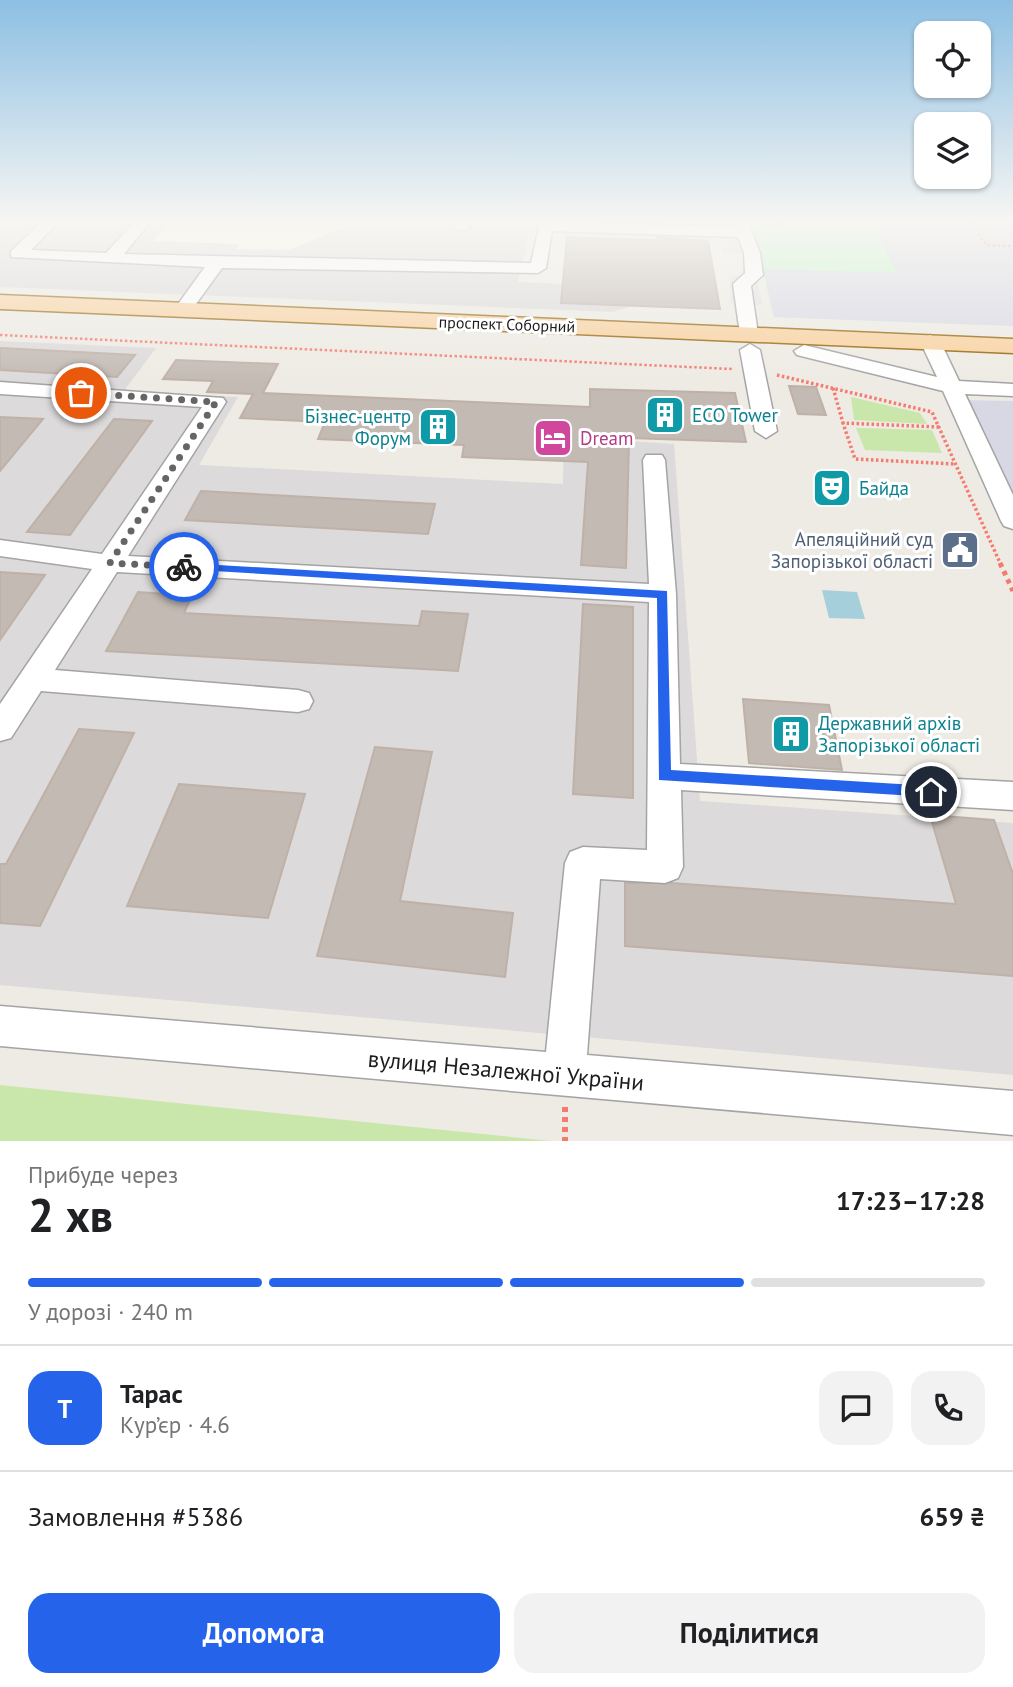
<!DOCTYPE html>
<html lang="uk">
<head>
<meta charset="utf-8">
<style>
  :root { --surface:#fff; --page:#f2f2f2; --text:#202124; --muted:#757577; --line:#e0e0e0; --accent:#2563eb }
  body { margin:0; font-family:"PT Sans",sans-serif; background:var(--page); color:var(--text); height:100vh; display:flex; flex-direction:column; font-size:26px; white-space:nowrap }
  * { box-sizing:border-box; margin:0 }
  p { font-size:23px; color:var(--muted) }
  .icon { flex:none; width:38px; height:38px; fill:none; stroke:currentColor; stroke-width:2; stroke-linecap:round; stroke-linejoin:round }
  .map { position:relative; height:1141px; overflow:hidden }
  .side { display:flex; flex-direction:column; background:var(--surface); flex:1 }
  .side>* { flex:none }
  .tools { position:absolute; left:914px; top:21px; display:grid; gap:14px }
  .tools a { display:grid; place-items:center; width:77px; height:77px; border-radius:14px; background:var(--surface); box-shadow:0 2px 5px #0004; font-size:35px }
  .pin { position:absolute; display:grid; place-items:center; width:60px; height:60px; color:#fff; margin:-30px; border:4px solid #fff; border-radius:50%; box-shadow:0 2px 7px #0007 }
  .courier { position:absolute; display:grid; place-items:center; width:70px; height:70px; margin:-35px; border:5px solid #2563eb; border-radius:50%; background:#fff; color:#222; box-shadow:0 2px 9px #0007 }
  .summary em { font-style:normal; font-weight:600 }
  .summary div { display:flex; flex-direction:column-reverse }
  .summary { display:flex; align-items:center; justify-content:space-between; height:119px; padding:0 28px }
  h1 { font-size:46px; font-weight:600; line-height:52px }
  .bar { display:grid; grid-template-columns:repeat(4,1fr); gap:10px 7px; align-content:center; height:84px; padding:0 28px }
  .bar i { height:9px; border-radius:5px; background:var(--line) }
  .bar .active { background:var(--accent) }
  .bar p { grid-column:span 4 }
  .line { display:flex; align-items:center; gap:18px; padding:0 28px; border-top:2px solid var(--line) }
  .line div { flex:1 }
  .round { display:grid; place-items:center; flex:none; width:74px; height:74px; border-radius:21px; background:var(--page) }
  .action { display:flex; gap:14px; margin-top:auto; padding:14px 28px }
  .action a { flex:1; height:80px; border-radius:21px; background:var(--accent); color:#fff; font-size:28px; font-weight:600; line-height:80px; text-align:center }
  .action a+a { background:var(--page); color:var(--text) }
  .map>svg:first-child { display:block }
</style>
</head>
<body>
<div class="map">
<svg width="1013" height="1141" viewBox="0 0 1013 1141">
  <rect width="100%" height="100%" fill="#eeebe4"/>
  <g fill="#dcdada">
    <polygon points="0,222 706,222 708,239 529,233 518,282 611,286 632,291 632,306 613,312 0,287"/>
    <polygon points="0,341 156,348 123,392 238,397 199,465 563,484 564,437 674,444 700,801 1013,823 1013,1075 0,985"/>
  </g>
  <polygon fill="#fefedd" points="169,222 358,222 288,250 236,249 239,244 154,241"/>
  <g fill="#c9e7ab">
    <polygon points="851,397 920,413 927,424 854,420"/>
    <polygon points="856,428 932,430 942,453 865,450"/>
    <polygon points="0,1085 551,1141 0,1141"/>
  </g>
  <polygon fill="#c1f7c6" points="1013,222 1013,326 774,317 750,223"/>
  <polygon fill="#e1e1e1" points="714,223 751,224 762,273 756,274 762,305 731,303 730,277 749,273 745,253 723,253"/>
  <g fill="#d8d8e4">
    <polygon points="871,222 1013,222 1013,326 774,317 763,269 897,273"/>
    <polygon points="963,400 1013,401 1013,495"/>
  </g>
  <polygon fill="#a5cfdb" points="822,590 857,592 865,619 829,618"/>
  <g fill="#c3bab3" stroke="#bfb1a7" stroke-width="2">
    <polygon points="567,237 657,240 657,237 708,241 720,309 561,303"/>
    <polygon points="0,348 135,355 117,377 0,370"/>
    <polygon points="176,360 278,364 263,393 590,407 590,389 735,393 746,442 629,438 626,568 581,565 588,462 462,457 464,445 318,439 325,422 240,418 253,394 207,392 213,381 163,379"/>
    <polygon points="789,386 816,387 826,415 798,414"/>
    <polygon points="0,417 43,419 0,471"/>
    <polygon points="114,419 152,421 70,535 27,532"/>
    <polygon points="201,491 435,504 428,534 185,520"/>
    <polygon points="0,572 45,575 0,640"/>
    <polygon points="138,592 192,596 184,613 419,626 422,611 468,614 458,671 106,651"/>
    <polygon points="583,604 633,607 633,798 573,794"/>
    <polygon points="743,699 829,705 842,770 749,763"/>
    <polygon points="79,729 134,733 40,926 0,923 0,864 6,864"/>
    <polygon points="375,747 432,752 400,901 513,913 505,977 317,956"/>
    <polygon points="179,784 305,794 268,918 127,906"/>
    <polygon points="930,815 994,820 1013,874 1013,976 625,946 625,883 671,883 956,904"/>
  </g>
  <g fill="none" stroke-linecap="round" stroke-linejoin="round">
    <g stroke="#a4a4a4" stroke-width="3">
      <g id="minor">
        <polygon points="42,222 58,222 31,250 106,253 134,222 150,222 124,254 531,263 540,222 734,227 733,222 748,222 760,253 763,275 751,286 758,334 749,340 740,334 733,284 745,273 744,253 738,237 552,231 546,268 538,273 222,268 188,315 182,316 173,311 205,267 11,257 11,251"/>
        <polygon points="455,222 471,222 467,230 457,230"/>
        <polygon points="930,335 940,341 959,381 1013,384 1013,396 965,394 1013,495 1013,529 1004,526 1001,521 943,391 797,355 794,351 804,345 937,377 920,341"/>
        <polygon points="750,344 760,350 777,431 766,438 755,431 740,350"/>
        <polygon points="0,382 223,398 226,402 128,556 649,584 643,460 646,455 662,455 665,460 676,594 680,764 1013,782 1013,810 681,790 683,867 678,878 665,883 600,879 587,1055 1013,1091 1013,1135 0,1046 0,1006 546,1052 565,863 570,852 583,847 647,850 649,602 117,572 55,670 298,690 309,693 313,701 309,709 298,712 41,691 11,738 0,741 0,704 92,569 0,556 0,540 102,554 202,407 0,394"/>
      </g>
    </g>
    <g stroke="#926305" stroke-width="3">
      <polygon id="major" points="0,295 1013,339 1013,353 0,309"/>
    </g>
    <g stroke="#f57b6e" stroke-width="2.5" stroke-dasharray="2.5 2.5" stroke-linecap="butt">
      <polyline points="969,222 987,245 1013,246"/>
      <polyline points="762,226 785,222"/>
      <polyline points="0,335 732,369"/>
    </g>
    <g stroke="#f57b6e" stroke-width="3.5" stroke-dasharray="2.5 2.5" stroke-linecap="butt">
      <polyline points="777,375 932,412 1001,565"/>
      <polyline points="833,388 843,423"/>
      <polyline points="939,427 843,423 855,459 955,464"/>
    </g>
    <polyline stroke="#f57b6e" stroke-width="5" stroke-dasharray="4.5 4.5" stroke-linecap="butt" points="1000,563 1013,591"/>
    <polyline stroke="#f57b6e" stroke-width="6" stroke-dasharray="5 5" stroke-linecap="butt" points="565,1107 565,1141"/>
    <use href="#minor" fill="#fff" fill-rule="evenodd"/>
    <use href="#major" fill="#f9d19e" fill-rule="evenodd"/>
  </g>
  <linearGradient id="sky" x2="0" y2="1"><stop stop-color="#8dbfe3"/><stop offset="0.58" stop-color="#f7f6f3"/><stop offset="1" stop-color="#f7f6f3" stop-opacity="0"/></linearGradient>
  <rect width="1013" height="382" fill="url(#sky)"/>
  <polygon fill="#2563eb" points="184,563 667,591 671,770 931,786 938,792 931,797 659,780 657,598 180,569 180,564"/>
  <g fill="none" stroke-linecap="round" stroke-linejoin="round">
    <polyline stroke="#666563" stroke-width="7" stroke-dasharray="0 12.6" points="81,393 216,402 110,563 184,567"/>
  </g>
  <defs>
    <g id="building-square" transform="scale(2.0125)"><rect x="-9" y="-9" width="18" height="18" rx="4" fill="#0f9aa8" stroke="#fff"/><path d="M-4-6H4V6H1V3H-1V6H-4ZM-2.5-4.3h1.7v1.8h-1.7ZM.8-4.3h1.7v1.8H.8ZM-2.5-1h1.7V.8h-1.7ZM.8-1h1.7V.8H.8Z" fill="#fff"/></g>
    <g id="hotel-square" transform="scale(2.0125)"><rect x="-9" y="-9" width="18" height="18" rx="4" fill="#d1479c" stroke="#fff"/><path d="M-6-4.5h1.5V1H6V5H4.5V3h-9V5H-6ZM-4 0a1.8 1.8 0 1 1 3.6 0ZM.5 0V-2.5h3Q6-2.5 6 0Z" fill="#fff"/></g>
    <g id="theatre-square" transform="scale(2.0125)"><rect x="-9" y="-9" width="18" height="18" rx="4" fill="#0f9aa8" stroke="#fff"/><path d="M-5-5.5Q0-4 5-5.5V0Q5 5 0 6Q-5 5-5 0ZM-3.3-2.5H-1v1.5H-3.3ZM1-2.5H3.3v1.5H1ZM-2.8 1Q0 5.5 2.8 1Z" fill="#fff"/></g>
    <g id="civic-square" transform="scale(2.0125)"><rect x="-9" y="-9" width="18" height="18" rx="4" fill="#5c6f8a" stroke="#fff"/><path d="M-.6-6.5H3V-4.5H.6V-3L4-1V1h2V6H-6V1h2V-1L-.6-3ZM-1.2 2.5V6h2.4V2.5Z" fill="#fff"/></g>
  </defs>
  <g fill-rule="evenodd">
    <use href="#building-square" x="665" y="415"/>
    <use href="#building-square" x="438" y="427"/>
    <use href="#hotel-square" x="553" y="438"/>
    <use href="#theatre-square" x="832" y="488"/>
    <use href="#civic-square" x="960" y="550"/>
    <use href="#building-square" x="791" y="734"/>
  </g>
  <g text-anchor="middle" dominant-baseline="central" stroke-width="6" stroke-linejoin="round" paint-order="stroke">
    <g font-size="16" fill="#1d1d1d" stroke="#fff">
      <text transform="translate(507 324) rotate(2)">проспект Соборний</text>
    </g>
    <g font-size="19" fill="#0d838f" stroke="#fff" text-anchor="start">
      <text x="692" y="415">ECO Tower</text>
      <text x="411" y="416" text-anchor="end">Бізнес-центр<tspan x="411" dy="22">Форум</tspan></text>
      <text x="859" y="488">Байда</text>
      <text x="818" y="723">Державний архів<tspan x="818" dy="22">Запорізької області</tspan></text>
    </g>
    <g font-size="19" fill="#b23c85" stroke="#fff" text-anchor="start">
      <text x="580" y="438">Dream</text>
    </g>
    <g font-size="19" fill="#4e5e75" stroke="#fff" text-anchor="end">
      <text x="933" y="539">Апеляційний суд<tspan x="933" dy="22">Запорізької області</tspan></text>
    </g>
    <g font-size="23" fill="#1d1d1d" stroke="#fff">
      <text transform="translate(506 1070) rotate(5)">вулиця Незалежної України</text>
    </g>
  </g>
</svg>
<div class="tools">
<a><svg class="icon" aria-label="locate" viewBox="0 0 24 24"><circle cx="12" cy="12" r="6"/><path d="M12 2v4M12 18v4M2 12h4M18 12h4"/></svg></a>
<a><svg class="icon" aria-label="layers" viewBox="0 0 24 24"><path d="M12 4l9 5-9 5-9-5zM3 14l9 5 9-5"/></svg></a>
</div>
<div class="pin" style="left:81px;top:393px;background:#ea580c"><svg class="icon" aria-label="bag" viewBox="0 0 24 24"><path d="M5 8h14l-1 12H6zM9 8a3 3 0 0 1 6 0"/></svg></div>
<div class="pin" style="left:931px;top:792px;background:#1f2937"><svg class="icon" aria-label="home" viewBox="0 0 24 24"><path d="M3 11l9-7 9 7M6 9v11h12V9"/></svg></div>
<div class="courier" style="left:184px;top:567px"><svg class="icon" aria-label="bike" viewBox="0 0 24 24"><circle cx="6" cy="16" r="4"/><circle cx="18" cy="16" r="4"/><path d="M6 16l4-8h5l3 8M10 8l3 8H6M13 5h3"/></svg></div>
</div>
<section class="side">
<div class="summary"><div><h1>2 хв</h1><p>Прибуде через</p></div><em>17:23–17:28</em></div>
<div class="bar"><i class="active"></i><i class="active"></i><i class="active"></i><i></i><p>У дорозі · 240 m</p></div>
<div class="line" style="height:126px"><b class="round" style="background:var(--accent);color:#fff">Т</b><div><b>Тарас</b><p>Кур’єр · 4.6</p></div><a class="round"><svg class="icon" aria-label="chat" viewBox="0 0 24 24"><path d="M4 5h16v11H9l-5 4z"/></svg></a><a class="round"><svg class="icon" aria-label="phone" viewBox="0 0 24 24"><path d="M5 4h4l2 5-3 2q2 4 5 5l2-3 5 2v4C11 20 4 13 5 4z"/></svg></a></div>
<div class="line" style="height:91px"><div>Замовлення #5386</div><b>659 ₴</b></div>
<div class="action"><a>Допомога</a><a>Поділитися</a></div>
</section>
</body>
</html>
